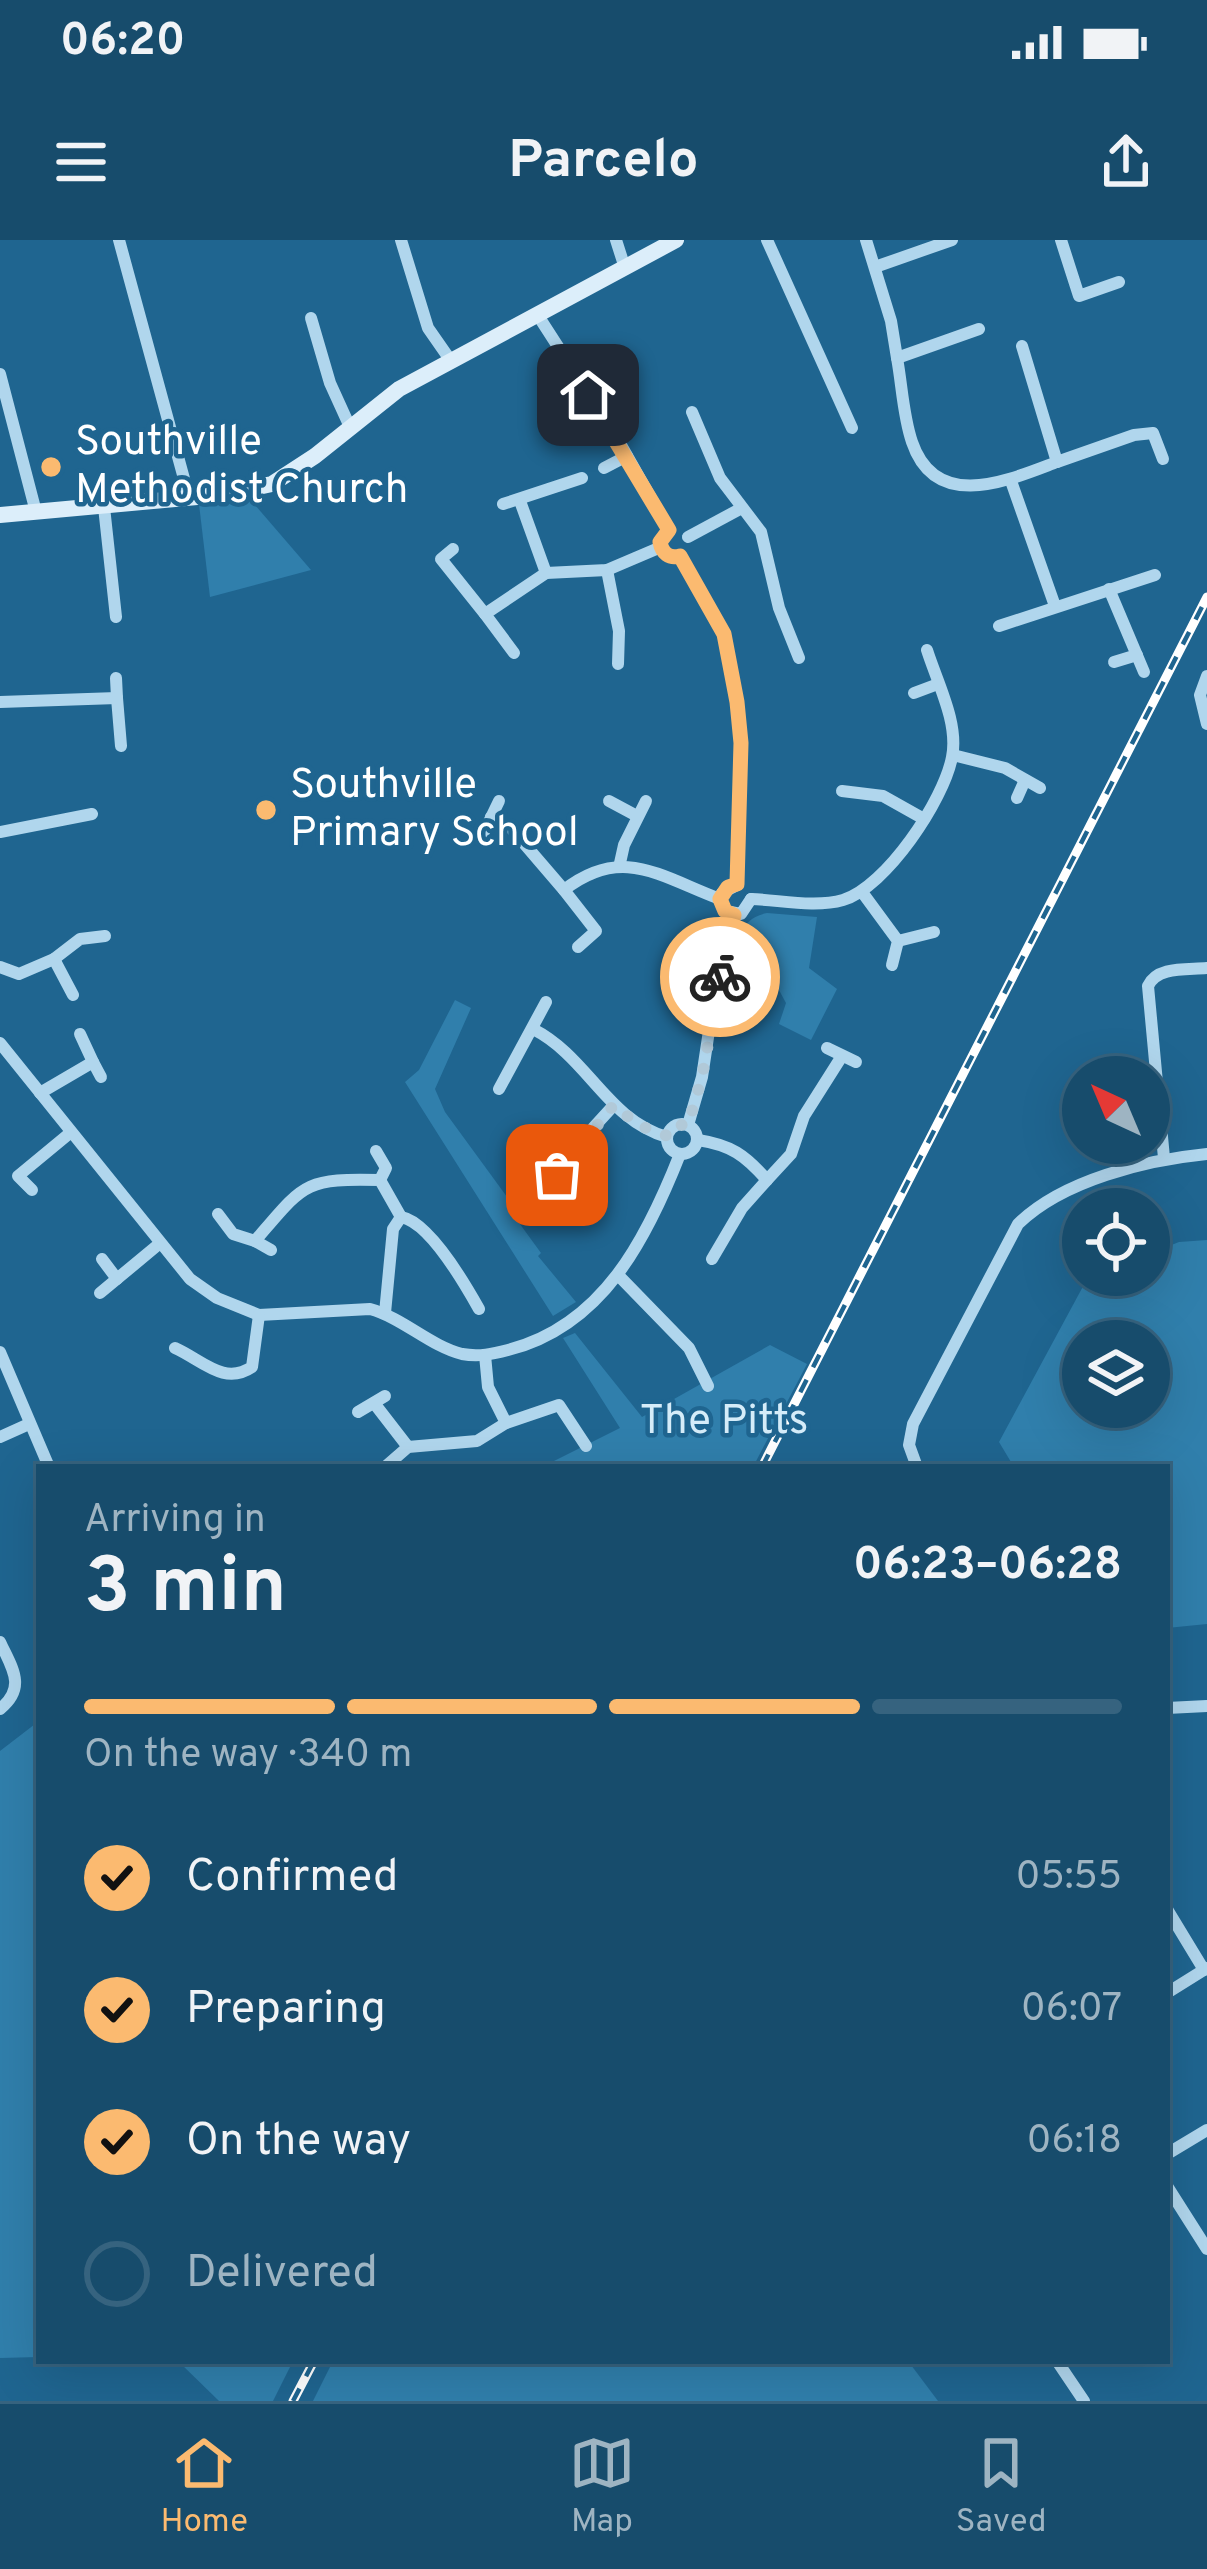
<!DOCTYPE html>
<html lang="en">
<head>
<meta charset="utf-8">
<style>
  :root { --surface:#174c6c; --page:#245674; --text:#f1f3f6; --muted:#9eb4c2; --line:#36637f; --accent:#fbba70 }
  body { margin:0; font-family:Overpass,sans-serif; background:var(--page); color:var(--text); height:100vh; display:flex; flex-direction:column; font-size:45px; white-space:nowrap }
  * { box-sizing:border-box; margin:0 }
  p { font-size:39px; color:var(--muted) }
  .icon { flex:none; width:66px; height:66px; fill:none; stroke:currentColor; stroke-width:2; stroke-linecap:round; stroke-linejoin:round }
  .map { position:relative; flex:1; overflow:hidden }
  .panel { position:absolute; left:36px; top:1224px; width:1134px; height:900px; display:flex; flex-direction:column; background:var(--surface); border-radius:0px; box-shadow:0 12px 48px #0002,0 0 0 3px var(--line) }
  .panel>* { flex:none }
  .needle { width:78px; rotate:316deg }
  .tools { position:absolute; left:1062px; top:816px; display:grid; gap:24px }
  .tools a { display:grid; place-items:center; width:108px; height:108px; border-radius:50%; background:var(--surface); box-shadow:0 12px 48px #0002,0 0 0 3px var(--line); font-size:60px }
  .pin { position:absolute; display:grid; place-items:center; width:102px; height:102px; color:#fff; margin:-51px; border-radius:24px; box-shadow:0 6px 18px #0006 }
  .courier { position:absolute; display:grid; place-items:center; width:120px; height:120px; margin:-60px; border:9px solid #fbba70; border-radius:50%; background:#fff; color:#222; box-shadow:0 3px 15px #0007 }
  .summary em { font-style:normal; font-weight:700 }
  .summary div { display:flex; flex-direction:column-reverse }
  .summary { display:flex; align-items:center; justify-content:space-between; height:204px; padding:0 48px }
  h1 { font-size:78px; font-weight:700; line-height:90px }
  .bar { display:grid; grid-template-columns:repeat(4,1fr); gap:18px 12px; align-content:center; height:144px; padding:0 48px }
  .bar i { height:15px; border-radius:9px; background:var(--line) }
  .bar .current { background:var(--accent) }
  .bar p { grid-column:span 4 }
  ol { padding:0 48px; list-style:none }
  li { display:flex; align-items:center; gap:36px; height:132px }
  li p { margin-inline-start:auto }
  li .icon { padding:12px; border-radius:50%; background:var(--accent); color:#111; stroke-width:4 }
  li:last-child { color:var(--muted) }
  li i { width:66px; height:66px; border:6px solid var(--line); border-radius:50% }
  .status { display:flex; justify-content:space-between; align-items:center; height:84px; padding:0 60px; background:var(--surface); direction:ltr }
  .status svg { height:33px; fill:currentColor }
  header { display:flex; justify-content:space-between; align-items:center; height:156px; padding:0 48px; background:var(--surface); font-size:54px; font-weight:700 }
  .tab-bar { display:flex; justify-content:space-around; align-items:center; height:168px; border-top:3px solid var(--line); background:var(--surface); font-size:33px; color:var(--muted) }
  .tab-bar a { display:grid; justify-items:center; gap:6px }
  .tab-bar .current { color:var(--accent) }
  .map>svg:first-child { display:block }
</style>
</head>
<body>
<div class="status"><b>06:20</b><svg viewBox="0 0 49 12"><path d="M0 12V9h3v3zM5 12V6h3v6zM10 12V3h3v9zM15 12V0h3v12zM26 1h20v11H26zM47 4h2v5h-2z"/></svg></div>
<header><svg class="icon" aria-label="menu" viewBox="0 0 24 24"><path d="M4 6h16M4 12h16M4 18h16"/></svg>Parcelo<svg class="icon" aria-label="share" viewBox="0 0 24 24"><path d="M12 15V3M7 8l5-5 5 5M5 13v7h14v-7"/></svg></header>
<div class="map">
<svg width="1207" height="2161" viewBox="0 0 1207 2161">
  <rect width="100%" height="100%" fill="#1f6590"/>
  <g fill="#307fac" fill-rule="evenodd">
    <polygon points="249,258 311,330 210,357 199,264"/>
    <path d="M767 673 817 677 809 728 837 749 811 800 779 784 786 763 773 739 734 727C739 701 738 679 767 673Z"/>
    <polygon points="455,760 471,768 435,849 445,872 521,976 517,980 541,1013 538,1016 576,1062 553,1076 405,842 419,830"/>
    <path d="M1207 1000V1384L1167 1388V1227H1014L999 1202 1087 1039 1097 1035H1149V1014L1179 1002ZM1083 1101H1149V1167H1083Z"/>
    <polygon points="575,1093 642,1177 770,1105 807,1124 753,1227 542,1227 620,1188 563,1098"/>
    <polygon points="39,1481 39,2117 0,2118 0,1511"/>
    <polygon points="178,2121 293,2121 273,2161 219,2161"/>
    <polygon points="333,2121 908,2121 938,2161 313,2161"/>
  </g>
  <g fill="none" stroke-linecap="round" stroke-linejoin="round">
    <g stroke="#b0d6ed" stroke-width="12">
      <polyline points="119,0 189,257"/>
      <polyline points="401,0 428,88 451,121"/>
      <polyline points="616,0 624,25"/>
      <polyline points="767,0 852,188"/>
      <polyline points="866,0 891,81 897,118 979,89"/>
      <polyline points="1061,0 1079,56 1119,42"/>
      <polyline points="875,27 952,0"/>
      <polyline points="537,74 617,198 669,290"/>
      <polyline points="311,78 330,143 350,187"/>
      <path d="M897 118C902 145 903 176 912 202 936 273 1009 240 1057 222L1022 106"/>
      <polyline points="0,134 36,272"/>
      <polyline points="692,172 720,238 761,292 779,368 799,418"/>
      <polyline points="1057,222 1134,195 1153,193 1163,219"/>
      <polyline points="604,228 627,216"/>
      <polyline points="1011,241 1055,366"/>
      <polyline points="520,261 546,333"/>
      <polyline points="503,264 582,238"/>
      <polyline points="104,267 116,377"/>
      <polyline points="688,297 740,269"/>
      <polyline points="453,309 441,319 485,374"/>
      <polyline points="680,316 724,393 737,462 741,503 737,645"/>
      <polyline points="607,330 619,391 618,424"/>
      <polyline points="1109,349 1144,432"/>
      <polyline points="999,386 1155,335"/>
      <polyline points="514,413 485,374 546,333 607,330 661,307"/>
      <polyline points="1114,422 1137,415"/>
      <polyline points="1207,436 1200,455 1207,484"/>
      <polyline points="116,438 117,458"/>
      <polyline points="914,453 938,444"/>
      <polyline points="0,462 117,458 121,506"/>
      <polyline points="953,515 1005,528 1040,548"/>
      <polyline points="842,551 883,556 924,579"/>
      <polyline points="1017,558 1025,540"/>
      <polyline points="609,561 637,576"/>
      <polyline points="491,577 509,586 564,650"/>
      <polyline points="0,592 92,574"/>
      <polyline points="484,592 499,561"/>
      <polyline points="620,623 624,605 646,561"/>
      <polyline points="737,645 722,653 720,659 725,671 741,674 751,659"/>
      <polyline points="862,652 898,701 892,725"/>
      <path d="M751 659C780 660 815 668 843 660 886 647 944 560 952 517 959 483 937 442 927 410"/>
      <polyline points="898,701 934,692"/>
      <path d="M578 707 596 691 564 650C622 605 659 636 720 659"/>
      <polyline points="54,719 80,699 105,696"/>
      <polyline points="0,727 19,734 54,719 73,755"/>
      <path d="M533 789C588 817 607 880 667 897"/>
      <polyline points="80,794 93,822"/>
      <path d="M0 803 190 1039 217 1058 259 1075 370 1069C403 1078 430 1106 462 1114 479 1117 493 1114 508 1110 603 1086 647 998 680 914"/>
      <polyline points="827,808 856,822"/>
      <polyline points="499,849 546,762"/>
      <polyline points="40,853 93,822 101,837"/>
      <circle cx="682" cy="899" r="15"/>
      <polyline points="688,885 702,837 712,771 735,675"/>
      <path d="M698 900C731 905 745 915 767 940L791 914 804 876 842 816"/>
      <polyline points="376,911 386,928 380,940"/>
      <path d="M1164 918 1148 746C1157 726 1187 730 1207 728"/>
      <polyline points="32,950 18,936 70,893"/>
      <polyline points="535,952 580,914 593,888 614,865"/>
      <polyline points="218,974 233,994 255,1001"/>
      <path d="M401 977C429 982 465 1044 479 1069"/>
      <path d="M271 1010 255 1001C304 944 303 938 380 940L401 977 393 989 385 1073"/>
      <polyline points="102,1019 117,1039"/>
      <polyline points="712,1019 742,968 767,940"/>
      <polyline points="618,1035 689,1108 708,1146"/>
      <polyline points="100,1053 159,1004"/>
      <path d="M175 1108C202 1120 224 1146 252 1127L259 1075"/>
      <polyline points="0,1112 49,1227"/>
      <polyline points="374,1163 408,1207"/>
      <polyline points="358,1172 385,1156"/>
      <polyline points="506,1183 559,1165 586,1206"/>
      <polyline points="0,1197 29,1184"/>
      <polyline points="385,1227 408,1207 477,1201 506,1183 488,1147 485,1115"/>
      <path d="M917 1227 909 1205 913 1184 1018 984C1063 940 1146 920 1207 914"/>
      <path d="M0 1402C12 1428 27 1447 0 1469"/>
      <polyline points="1167,1468 1207,1466"/>
      <polyline points="1167,1669 1204,1730"/>
      <polyline points="1167,1753 1207,1728"/>
      <polyline points="1167,1914 1207,1890"/>
      <polyline points="1167,1946 1207,2009"/>
      <polyline points="1057,2121 1084,2161"/>
    </g>
    <polyline stroke="#dceefa" stroke-width="16" points="0,275 219,255 272,244 315,216 399,149 676,0"/>
    <g stroke="#fff" stroke-width="9">
      <g id="rail">
        <polyline points="762,1227 1207,357"/>
        <polyline points="293,2161 314,2121"/>
      </g>
    </g>
    <use href="#rail" stroke="#1f6590" stroke-width="4.5" stroke-dasharray="14" stroke-linecap="butt"/>
  </g>
  <g fill="none" stroke-linecap="round" stroke-linejoin="round">
    <path stroke="#b1c9d8" stroke-width="12" stroke-dasharray="0 21.6" d="M557 935C580 914 593 888 614 865L638 885 668 896 676 885H688L702 837 720 737"/>
    <path stroke="#fbba70" stroke-width="15" d="M588 155 669 290 660 302C662 313 669 319 680 316L724 394 737 462 741 503 737 644 728 647 720 659 725 671 734 675 720 737"/>
  </g>
  <g fill="#fbba70" stroke="#1f6590" stroke-width="4.5">
    <circle cx="51" cy="227" r="12"/>
    <circle cx="266" cy="570" r="12"/>
  </g>
  <g text-anchor="middle" dominant-baseline="central" stroke-width="9" stroke-linejoin="round" paint-order="stroke">
    <g font-size="42" fill="#fff" stroke="#1f6590" text-anchor="start">
      <text x="75" y="203">Southville<tspan x="75" dy="48">Methodist Church</tspan></text>
      <text x="290" y="546">Southville<tspan x="290" dy="48">Primary School</tspan></text>
    </g>
    <g font-size="42" fill="#d5ecf9" stroke="#1f6590">
      <text x="724" y="1182">The Pitts</text>
    </g>
  </g>
</svg>
<div class="tools">
<a><svg class="needle" viewBox="-14 -14 28 28"><path d="M0-13l5 13h-10z" fill="#e53935"/><path d="M0 13l5-13h-10z" fill="#9eb4c2"/></svg></a>
<a><svg class="icon" aria-label="locate" viewBox="0 0 24 24"><circle cx="12" cy="12" r="6"/><path d="M12 2v4M12 18v4M2 12h4M18 12h4"/></svg></a>
<a><svg class="icon" aria-label="layers" viewBox="0 0 24 24"><path d="M12 4l9 5-9 5-9-5zM3 14l9 5 9-5"/></svg></a>
</div>
<div class="pin" style="left:557px;top:935px;background:#ea580c"><svg class="icon" aria-label="bag" viewBox="0 0 24 24"><path d="M5 8h14l-1 12H6zM9 8a3 3 0 0 1 6 0"/></svg></div>
<div class="pin" style="left:588px;top:155px;background:#1f2937"><svg class="icon" aria-label="home" viewBox="0 0 24 24"><path d="M3 11l9-7 9 7M6 9v11h12V9"/></svg></div>
<div class="courier" style="left:720px;top:737px"><svg class="icon" aria-label="bike" viewBox="0 0 24 24"><circle cx="6" cy="16" r="4"/><circle cx="18" cy="16" r="4"/><path d="M6 16l4-8h5l3 8M10 8l3 8H6M13 5h3"/></svg></div>
<section class="panel">
<div class="summary"><div><h1>3 min</h1><p>Arriving in</p></div><em>06:23–06:28</em></div>
<div class="bar"><i class="current"></i><i class="current"></i><i class="current"></i><i></i><p>On the way · 340 m</p></div>
<ol>
<li><svg class="icon" aria-label="check" viewBox="0 0 24 24"><path d="M5 12l5 5 9-10"/></svg>Confirmed<p>05:55</p></li>
<li><svg class="icon" aria-label="check" viewBox="0 0 24 24"><path d="M5 12l5 5 9-10"/></svg>Preparing<p>06:07</p></li>
<li><svg class="icon" aria-label="check" viewBox="0 0 24 24"><path d="M5 12l5 5 9-10"/></svg>On the way<p>06:18</p></li>
<li><i></i>Delivered</li>
</ol>
</section>
</div>
<nav class="tab-bar">
<a class="current"><svg class="icon" aria-label="home" viewBox="0 0 24 24"><path d="M3 11l9-7 9 7M6 9v11h12V9"/></svg>Home</a>
<a><svg class="icon" aria-label="map" viewBox="0 0 24 24"><path d="M3 6l6-2 6 2 6-2v14l-6 2-6-2-6 2zM9 4v14M15 6v14"/></svg>Map</a>
<a><svg class="icon" aria-label="saved" viewBox="0 0 24 24"><path d="M7 4h10v16l-5-4-5 4z"/></svg>Saved</a>
</nav>
</body>
</html>
